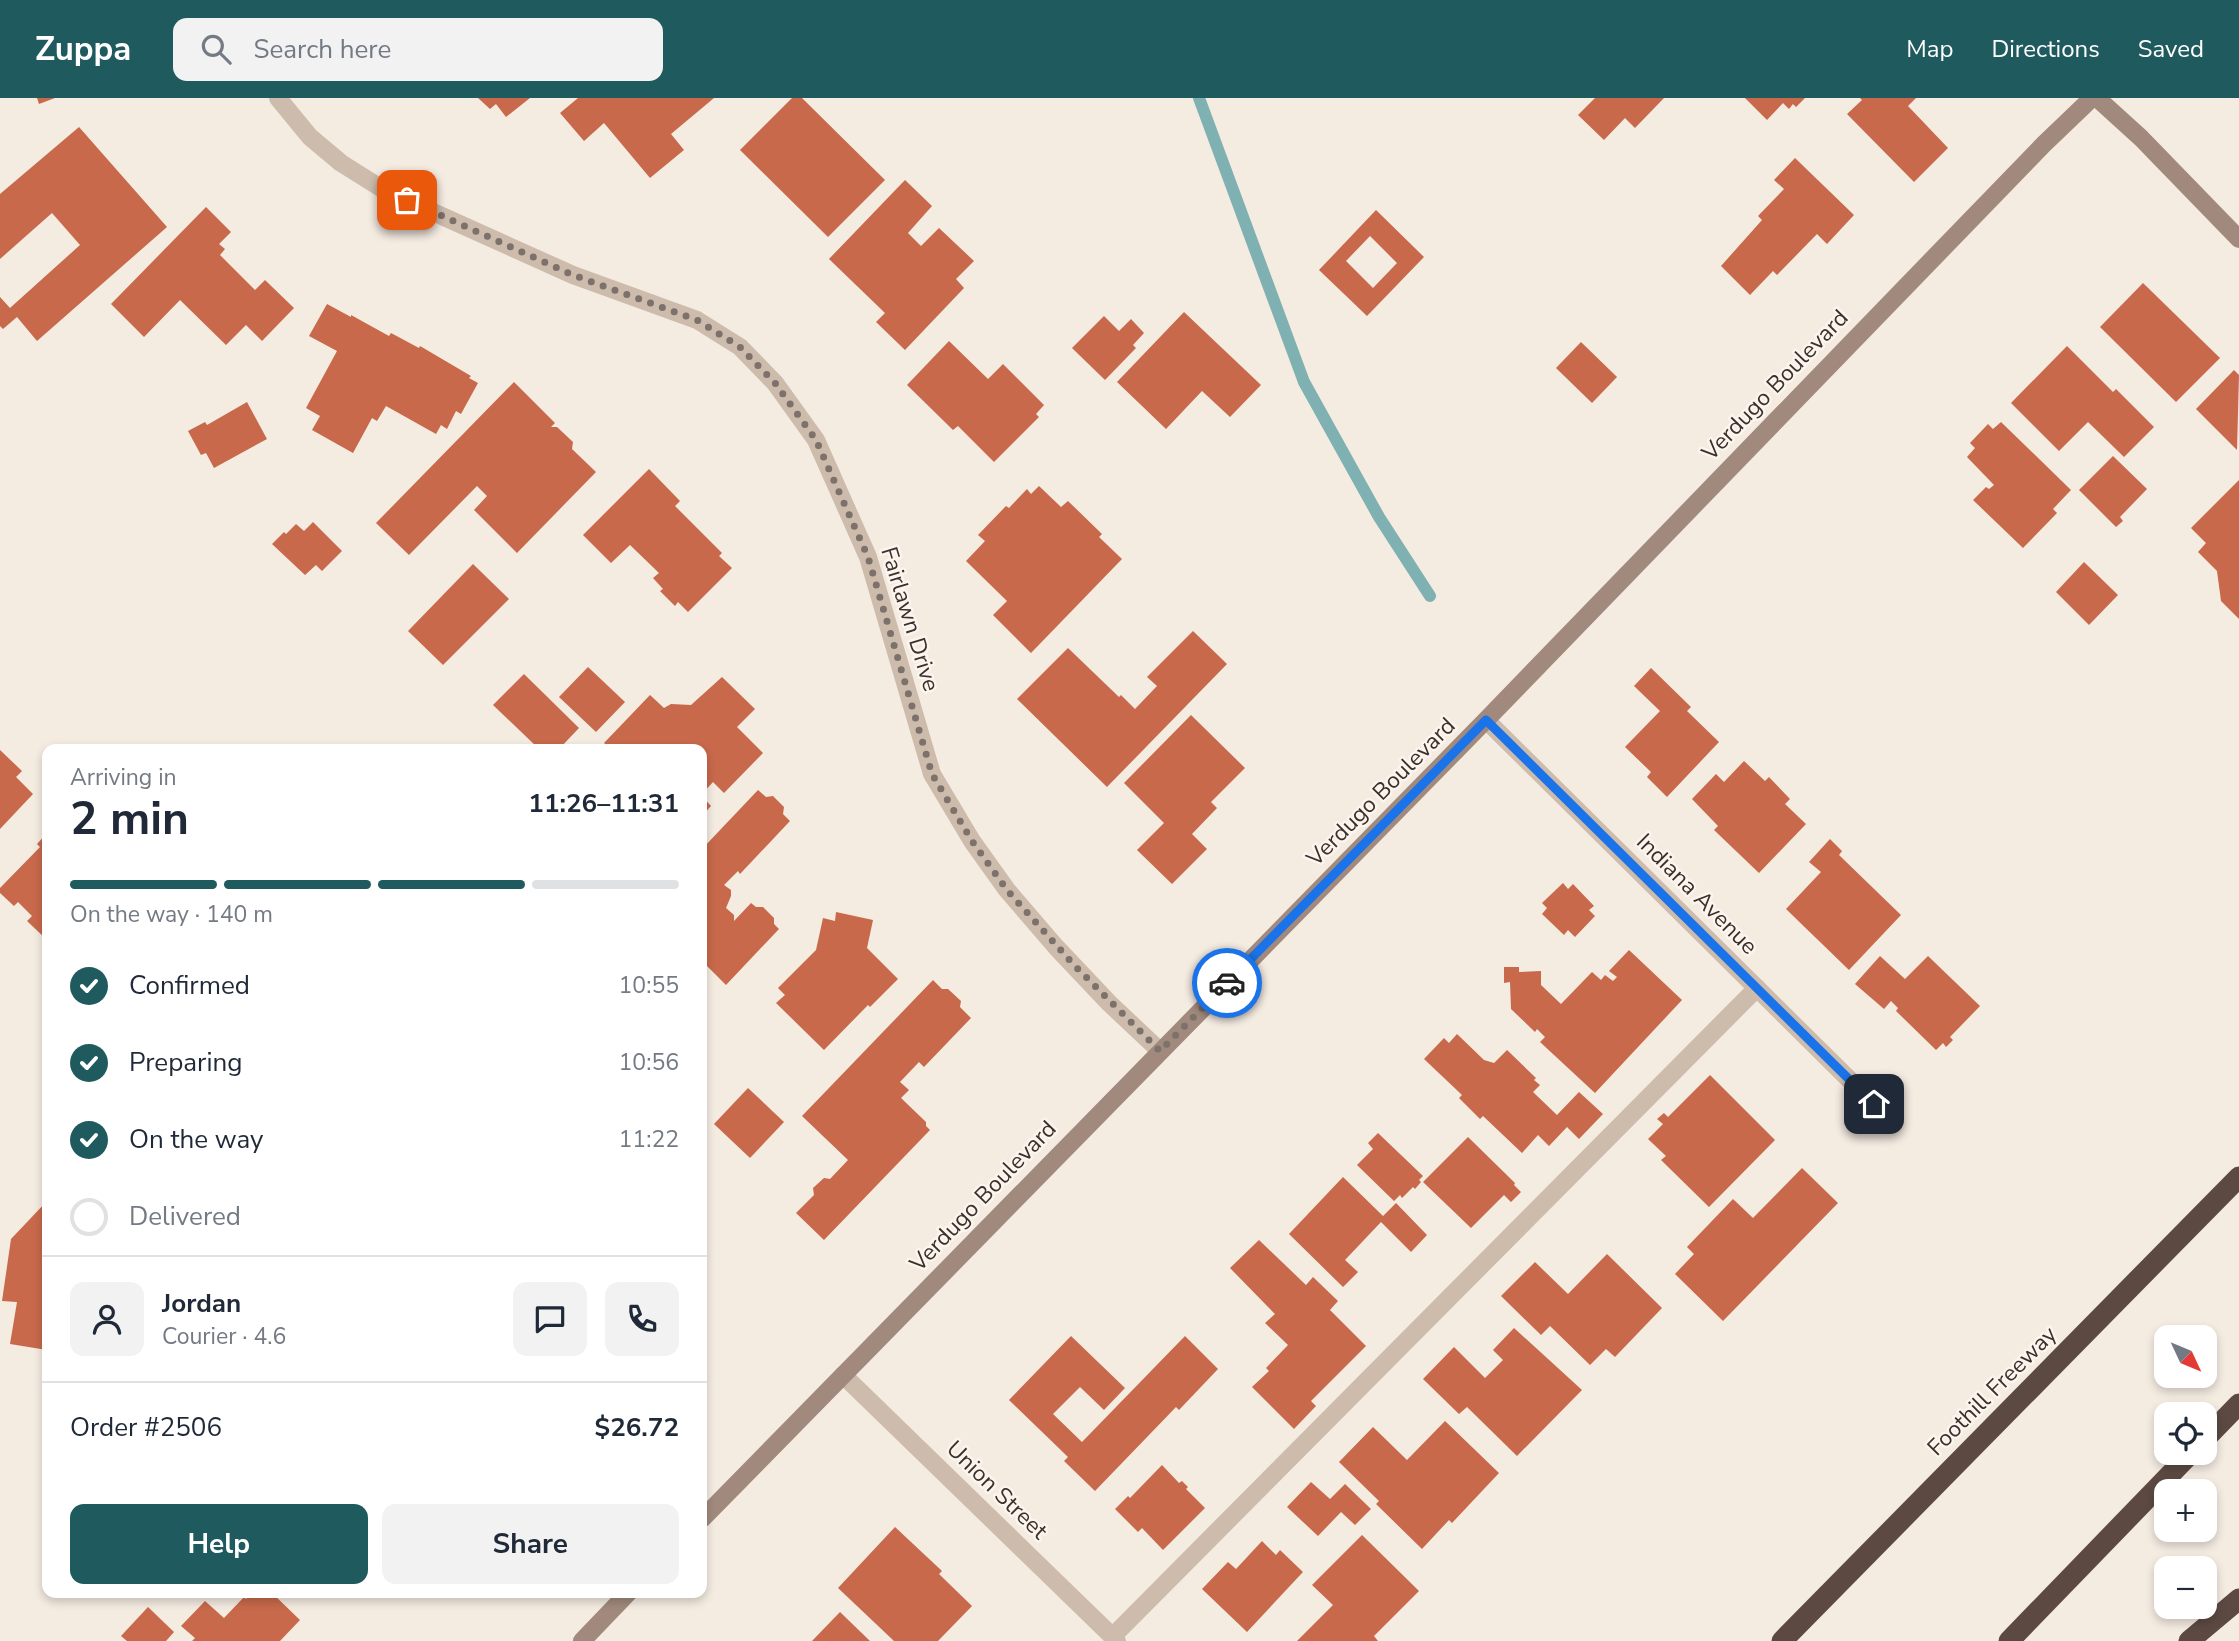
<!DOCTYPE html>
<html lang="en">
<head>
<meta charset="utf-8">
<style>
  :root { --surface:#fff; --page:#f2f2f3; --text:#1f2937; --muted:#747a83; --line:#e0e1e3; --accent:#1f5a5e }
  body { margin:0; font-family:"Nunito Sans",sans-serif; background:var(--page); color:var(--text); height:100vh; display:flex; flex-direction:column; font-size:26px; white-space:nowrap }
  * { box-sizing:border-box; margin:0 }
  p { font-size:23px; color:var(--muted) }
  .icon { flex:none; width:38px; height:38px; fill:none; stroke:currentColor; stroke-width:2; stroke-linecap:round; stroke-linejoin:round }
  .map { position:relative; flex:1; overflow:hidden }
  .side { position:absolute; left:42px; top:646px; width:665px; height:854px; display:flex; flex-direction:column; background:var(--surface); border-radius:14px; box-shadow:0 4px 10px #0003 }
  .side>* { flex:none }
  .needle { width:46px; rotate:134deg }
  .tools { position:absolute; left:2154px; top:1227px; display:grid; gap:14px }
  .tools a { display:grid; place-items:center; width:63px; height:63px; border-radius:14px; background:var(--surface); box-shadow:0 4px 10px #0003; font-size:35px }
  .pin { position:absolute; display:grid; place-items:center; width:60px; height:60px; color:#fff; margin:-30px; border-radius:14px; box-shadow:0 4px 10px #0006 }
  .courier { position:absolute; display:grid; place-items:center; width:70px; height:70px; margin:-35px; border:5px solid #1a73e8; border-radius:50%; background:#fff; color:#222; box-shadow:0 2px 9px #0007 }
  .headline em { font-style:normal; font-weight:700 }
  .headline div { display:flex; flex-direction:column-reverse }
  .headline { display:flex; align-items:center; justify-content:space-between; height:119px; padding:0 28px }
  h1 { font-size:46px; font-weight:700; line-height:52px }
  .bar { display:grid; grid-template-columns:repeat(4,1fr); gap:10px 7px; align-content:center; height:84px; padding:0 28px }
  .bar i { height:9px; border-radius:5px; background:var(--line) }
  .bar .selected { background:var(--accent) }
  .bar p { grid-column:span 4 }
  .line { display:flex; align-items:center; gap:18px; padding:0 28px; border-top:2px solid var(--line) }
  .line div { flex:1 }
  .round { display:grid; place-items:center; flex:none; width:74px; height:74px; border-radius:14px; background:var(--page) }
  ol { padding:0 28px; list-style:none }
  li { display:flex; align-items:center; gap:21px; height:77px }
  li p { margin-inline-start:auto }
  li .icon { padding:7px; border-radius:50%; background:var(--accent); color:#fff; stroke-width:4 }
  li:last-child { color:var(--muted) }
  li i { width:38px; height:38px; border:4px solid var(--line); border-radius:50% }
  .button { display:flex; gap:14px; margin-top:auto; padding:14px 28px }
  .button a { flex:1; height:80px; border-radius:14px; background:var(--accent); color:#fff; font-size:28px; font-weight:700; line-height:80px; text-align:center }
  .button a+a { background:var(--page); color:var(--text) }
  header { display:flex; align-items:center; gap:42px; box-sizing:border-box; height:98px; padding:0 35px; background:var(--accent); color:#fff }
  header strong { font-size:33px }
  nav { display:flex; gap:38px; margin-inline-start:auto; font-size:24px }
  .search { width:490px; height:63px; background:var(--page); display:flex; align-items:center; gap:18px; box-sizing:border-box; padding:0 24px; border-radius:14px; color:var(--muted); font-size:26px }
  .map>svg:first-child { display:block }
</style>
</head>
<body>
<header>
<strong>Zuppa</strong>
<div class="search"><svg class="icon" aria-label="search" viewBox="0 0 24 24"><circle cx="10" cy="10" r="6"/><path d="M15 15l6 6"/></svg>Search here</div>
<nav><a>Map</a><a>Directions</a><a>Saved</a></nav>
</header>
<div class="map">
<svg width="2239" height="1543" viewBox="0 0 2239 1543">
  <rect width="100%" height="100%" fill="#f4ebe1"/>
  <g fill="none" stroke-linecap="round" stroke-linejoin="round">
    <polyline stroke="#7fb0b2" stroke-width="12" points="1199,0 1304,284 1379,419 1430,498"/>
  </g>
  <g fill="#c8694b" fill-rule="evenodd">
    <polygon points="37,0 55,0 39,6"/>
    <polygon points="478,0 530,0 506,19 496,6 490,11"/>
    <polygon points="578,0 714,0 671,36 684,52 650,80 604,25 584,43 560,15"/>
    <polygon points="792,0 802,0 885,82 828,139 740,52"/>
    <polygon points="1595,0 1664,0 1635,30 1625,20 1604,42 1578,17"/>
    <polygon points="1745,0 1805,0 1796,9 1793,6 1789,11 1783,5 1767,22"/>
    <polygon points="1860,0 1916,0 1908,8 1948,50 1914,84 1847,16 1862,2"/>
    <polygon points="79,29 167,129 37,243 17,219 3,231 0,228 0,199 10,210 80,147 52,115 0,161 0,96"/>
    <polygon points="1795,60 1854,117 1827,146 1817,136 1777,177 1773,173 1750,197 1721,168 1762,122 1758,118 1784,91 1774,82"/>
    <polygon points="905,82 932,108 908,135 921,148 939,130 974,163 956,181 964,190 905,252 876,224 885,215 829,161"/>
    <polygon points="206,109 231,134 219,146 225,151 220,157 255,192 265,182 294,210 262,243 246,227 226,247 180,202 144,239 111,206"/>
    <path d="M1376 112 1424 159 1367 218 1319 172ZM1370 138 1397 165 1373 190 1346 163Z"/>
    <polygon points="2143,185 2220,260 2176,304 2100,229"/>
    <polygon points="327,206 351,219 351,217 389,238 391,235 419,250 420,248 471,278 469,280 478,285 461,316 456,313 447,331 441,327 436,336 386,308 377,323 372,320 353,355 312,332 320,318 306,310 337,253 309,238"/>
    <polygon points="1184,214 1261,287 1230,319 1202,293 1166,331 1117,284"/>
    <polygon points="1104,218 1119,233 1131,221 1144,235 1133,247 1136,250 1105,282 1072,250"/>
    <polygon points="949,243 988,281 1003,266 1044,307 1036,316 1039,319 994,364 958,328 953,332 907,287"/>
    <polygon points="1581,244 1617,279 1592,305 1556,270"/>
    <polygon points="2067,248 2113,294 2116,291 2154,329 2124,359 2088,324 2059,353 2011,305"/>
    <polygon points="2234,272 2239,277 2237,352 2196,311"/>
    <polygon points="514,284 555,325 551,329 557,329 573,344 572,351 596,374 517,455 474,412 487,398 477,388 409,457 376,425"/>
    <polygon points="247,304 267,341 214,370 206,355 201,357 188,333 205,324 207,327"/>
    <polygon points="2001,324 2071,392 2053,411 2057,415 2023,450 1973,402 1986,389 1989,391 1994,387 1967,359 1975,350 1970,345 1988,326 1993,331"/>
    <polygon points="2113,358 2147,391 2120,419 2123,423 2116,429 2079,392"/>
    <polygon points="649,371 680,403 675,408 722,455 719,458 732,470 688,514 678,504 675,508 660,493 663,491 653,480 659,475 630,447 611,465 583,437"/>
    <polygon points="2239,382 2239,521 2221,503 2217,473 2198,454 2206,445 2191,430"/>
    <polygon points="1039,388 1061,409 1068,403 1102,436 1099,439 1122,461 1031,555 993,517 1007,503 966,463 985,443 978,437 1006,408 1009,410 1027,391 1031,396"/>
    <polygon points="313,424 342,453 322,473 316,467 305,477 272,446 284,434 286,436 296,426 304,433"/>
    <polygon points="2084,464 2118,497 2089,527 2056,494"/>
    <polygon points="473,466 509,501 443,567 408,533"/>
    <polygon points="1193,533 1227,566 1107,689 1017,601 1068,550 1119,599 1121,597 1135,611 1157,588 1147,579"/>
    <polygon points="588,569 625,604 596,634 559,599"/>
    <polygon points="1651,570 1691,609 1687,613 1719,644 1667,699 1647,679 1651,674 1625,649 1660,613 1634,588"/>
    <polygon points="524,576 579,630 559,651 539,651 493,607"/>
    <polygon points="722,579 755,611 737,629 763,655 724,695 713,684 702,696 702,651 611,651 604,645 650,597 664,610 671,606 691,607"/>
    <polygon points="1191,617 1245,670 1211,704 1217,710 1192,736 1207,751 1172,786 1137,752 1164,725 1124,685"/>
    <polygon points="0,652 22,673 16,679 33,696 0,731"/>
    <polygon points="1744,663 1765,683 1769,679 1790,701 1785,706 1806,726 1759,775 1714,732 1718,728 1692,701 1716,676 1724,684"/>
    <polygon points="758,692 766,699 773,698 784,709 783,716 790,723 740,776 738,773 724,787 731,792 731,798 726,810 734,817 734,823 751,805 756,809 763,809 774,820 774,826 779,831 726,887 702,863 702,751"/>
    <polygon points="702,698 711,708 702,718"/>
    <polygon points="47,735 47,842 27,823 32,818 18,804 14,808 0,795 0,790 40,749 37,746"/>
    <polygon points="1830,741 1842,753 1839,757 1901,817 1849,872 1786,811 1821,774 1809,764"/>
    <polygon points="1563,785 1568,791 1573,786 1594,808 1589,812 1595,818 1575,839 1568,832 1564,837 1542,816 1547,810 1542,805"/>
    <polygon points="836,814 873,822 867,850 898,881 870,909 868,907 824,952 776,905 785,897 778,890 816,852 823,820 835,823"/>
    <polygon points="1629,852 1682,902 1595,995 1540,944 1545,939 1537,931 1535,934 1511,911 1510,884 1504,885 1504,869 1519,869 1519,874 1541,873 1541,887 1561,906 1592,874 1601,882 1605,877 1613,883 1617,879 1609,873"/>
    <polygon points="1880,858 1905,881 1928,858 1980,908 1950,939 1953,942 1946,949 1943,945 1936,952 1896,913 1898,910 1891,903 1884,911 1855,886"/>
    <polygon points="933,882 942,891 948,891 961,903 960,909 971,920 924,969 919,964 900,984 909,992 901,1000 926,1024 926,1028 930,1032 824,1142 796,1115 814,1097 813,1090 824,1080 830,1081 848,1062 802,1018"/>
    <polygon points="1457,936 1484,962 1494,965 1507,952 1536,980 1534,982 1540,987 1533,994 1557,1017 1579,994 1603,1016 1579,1041 1567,1029 1549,1048 1538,1037 1522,1055 1483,1018 1480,1021 1459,1000 1462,997 1424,961 1444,940 1449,945"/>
    <polygon points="1710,977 1775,1042 1709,1109 1661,1062 1666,1058 1648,1041 1663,1026 1657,1021 1664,1015 1668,1019"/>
    <polygon points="748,990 784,1024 750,1060 714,1026"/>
    <polygon points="1378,1035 1423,1078 1419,1082 1421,1084 1415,1091 1413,1089 1402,1100 1400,1097 1394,1103 1357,1067 1373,1051 1368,1045"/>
    <polygon points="1468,1039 1515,1085 1514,1087 1521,1094 1511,1104 1504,1097 1471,1130 1423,1084"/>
    <polygon points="1802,1070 1838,1105 1723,1223 1675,1176 1694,1156 1687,1149 1733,1101 1753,1120"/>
    <polygon points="1343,1079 1383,1118 1396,1105 1427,1137 1411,1154 1381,1124 1345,1162 1358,1174 1343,1189 1289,1136"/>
    <polygon points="47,1103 47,1252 10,1246 17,1204 2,1203 11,1141"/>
    <polygon points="1259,1142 1306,1187 1313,1179 1338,1203 1330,1212 1366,1248 1311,1303 1316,1308 1294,1331 1252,1289 1269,1273 1266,1270 1288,1247 1265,1225 1275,1216 1230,1170"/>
    <polygon points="1607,1156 1662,1210 1615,1259 1606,1251 1590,1267 1550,1228 1541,1237 1501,1198 1535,1164 1568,1196"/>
    <polygon points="1514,1230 1582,1292 1517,1358 1467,1309 1459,1316 1423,1281 1454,1249 1485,1280 1503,1262 1493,1252"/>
    <polygon points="1071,1238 1125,1290 1104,1312 1080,1289 1053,1316 1082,1344 1185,1238 1218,1271 1179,1312 1176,1309 1095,1393 1064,1363 1068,1359 1009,1302"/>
    <polygon points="1445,1323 1499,1375 1452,1425 1449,1422 1422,1451 1376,1406 1379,1403 1339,1364 1373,1329 1407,1362"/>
    <polygon points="1162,1367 1179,1385 1182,1383 1188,1389 1186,1391 1205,1410 1163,1452 1142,1430 1138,1434 1115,1411 1128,1398 1130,1400"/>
    <polygon points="1311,1384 1330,1401 1345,1386 1371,1411 1355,1427 1341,1414 1318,1438 1287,1409"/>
    <polygon points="895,1429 942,1473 939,1476 972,1508 938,1543 894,1543 838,1490"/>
    <polygon points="1362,1437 1419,1493 1374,1538 1378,1543 1297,1543 1333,1507 1312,1487"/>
    <polygon points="1262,1443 1276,1457 1280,1452 1303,1474 1247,1534 1202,1491 1228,1464 1236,1471"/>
    <polygon points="252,1494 271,1494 300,1522 280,1543 192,1543 195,1540 181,1528 205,1503 224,1520 244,1499 246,1501"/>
    <polygon points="148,1509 174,1534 166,1543 127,1543 121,1538"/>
    <polygon points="840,1514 870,1543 812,1543"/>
  </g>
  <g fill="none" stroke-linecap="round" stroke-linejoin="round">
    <g stroke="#cdbbac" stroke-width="18">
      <polyline points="278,0 310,39 341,65 384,92 573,177 697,222 740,249 775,285 816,342 868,459 932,676 972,743 1007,792 1056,849 1109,905 1160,953"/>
      <polyline points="1486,622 1874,1006"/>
      <polyline points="843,1277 1117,1543"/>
      <polyline points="1112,1539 1757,890"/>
    </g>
    <g stroke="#a18a7d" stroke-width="18">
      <polyline points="2097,0 2141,40 2239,141"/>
      <polyline points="702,1421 1486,622 2044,46 2092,0"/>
      <polyline points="582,1543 629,1494"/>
    </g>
    <g stroke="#5c4a42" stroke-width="21">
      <polyline points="2205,1341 2239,1306"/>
      <polyline points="1782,1543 2239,1079"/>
      <polyline points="2009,1543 2192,1354"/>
      <polyline points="2189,1543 2239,1501"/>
    </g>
  </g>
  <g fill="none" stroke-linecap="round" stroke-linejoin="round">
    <polyline stroke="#7c716b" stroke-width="7" stroke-dasharray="0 12.6" points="407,102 573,177 697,222 740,249 775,285 816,342 868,459 932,676 972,743 1007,792 1074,867 1160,953 1227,885"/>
    <polyline stroke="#1a73e8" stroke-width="9" points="1227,885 1486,622 1874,1006"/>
  </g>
  <g text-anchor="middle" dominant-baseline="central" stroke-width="5" stroke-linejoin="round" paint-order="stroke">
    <g font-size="23" fill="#3b302b" stroke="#fbf5ee">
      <text transform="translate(1775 287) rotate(-46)">Verdugo Boulevard</text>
      <text transform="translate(910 521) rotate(73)">Fairlawn Drive</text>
      <text transform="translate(1381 694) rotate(-45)">Verdugo Boulevard</text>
      <text transform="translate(1697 796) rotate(45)">Indiana Avenue</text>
      <text transform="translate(983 1098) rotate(-46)">Verdugo Boulevard</text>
      <text transform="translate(1992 1293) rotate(-45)">Foothill Freeway</text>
      <text transform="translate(997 1392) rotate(44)">Union Street</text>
    </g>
  </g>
</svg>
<div class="tools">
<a><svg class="needle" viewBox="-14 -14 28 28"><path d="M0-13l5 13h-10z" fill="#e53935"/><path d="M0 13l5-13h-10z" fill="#747a83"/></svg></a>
<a><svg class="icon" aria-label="locate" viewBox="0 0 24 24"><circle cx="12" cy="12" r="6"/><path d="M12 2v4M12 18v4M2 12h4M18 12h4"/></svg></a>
<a>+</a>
<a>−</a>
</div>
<div class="pin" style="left:407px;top:102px;background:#ea580c"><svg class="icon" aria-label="bag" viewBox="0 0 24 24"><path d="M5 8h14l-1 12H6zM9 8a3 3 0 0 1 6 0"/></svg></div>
<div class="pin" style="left:1874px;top:1006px;background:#1f2937"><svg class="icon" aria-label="home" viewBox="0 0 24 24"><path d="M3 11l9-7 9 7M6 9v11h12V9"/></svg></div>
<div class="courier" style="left:1227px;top:885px"><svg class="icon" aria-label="car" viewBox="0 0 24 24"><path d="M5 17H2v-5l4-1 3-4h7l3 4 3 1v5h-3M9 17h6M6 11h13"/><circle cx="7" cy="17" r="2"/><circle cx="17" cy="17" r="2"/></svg></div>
<section class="side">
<div class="headline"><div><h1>2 min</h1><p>Arriving in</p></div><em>11:26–11:31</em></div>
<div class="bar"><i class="selected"></i><i class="selected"></i><i class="selected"></i><i></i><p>On the way · 140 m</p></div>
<ol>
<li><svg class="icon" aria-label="check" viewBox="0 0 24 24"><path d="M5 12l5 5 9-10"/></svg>Confirmed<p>10:55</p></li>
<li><svg class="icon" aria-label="check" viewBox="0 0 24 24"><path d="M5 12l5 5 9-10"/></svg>Preparing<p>10:56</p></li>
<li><svg class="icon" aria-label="check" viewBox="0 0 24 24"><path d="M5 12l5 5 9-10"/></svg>On the way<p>11:22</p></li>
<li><i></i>Delivered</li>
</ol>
<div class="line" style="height:126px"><a class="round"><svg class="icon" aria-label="person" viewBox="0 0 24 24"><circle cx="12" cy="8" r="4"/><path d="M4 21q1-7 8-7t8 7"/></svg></a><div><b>Jordan</b><p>Courier · 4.6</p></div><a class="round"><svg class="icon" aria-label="chat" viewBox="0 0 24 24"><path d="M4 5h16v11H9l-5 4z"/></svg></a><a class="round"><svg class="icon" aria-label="phone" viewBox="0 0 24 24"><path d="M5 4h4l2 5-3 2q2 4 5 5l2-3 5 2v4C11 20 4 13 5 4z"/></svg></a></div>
<div class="line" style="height:91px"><div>Order #2506</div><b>$26.72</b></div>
<div class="button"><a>Help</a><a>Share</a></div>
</section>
</div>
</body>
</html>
